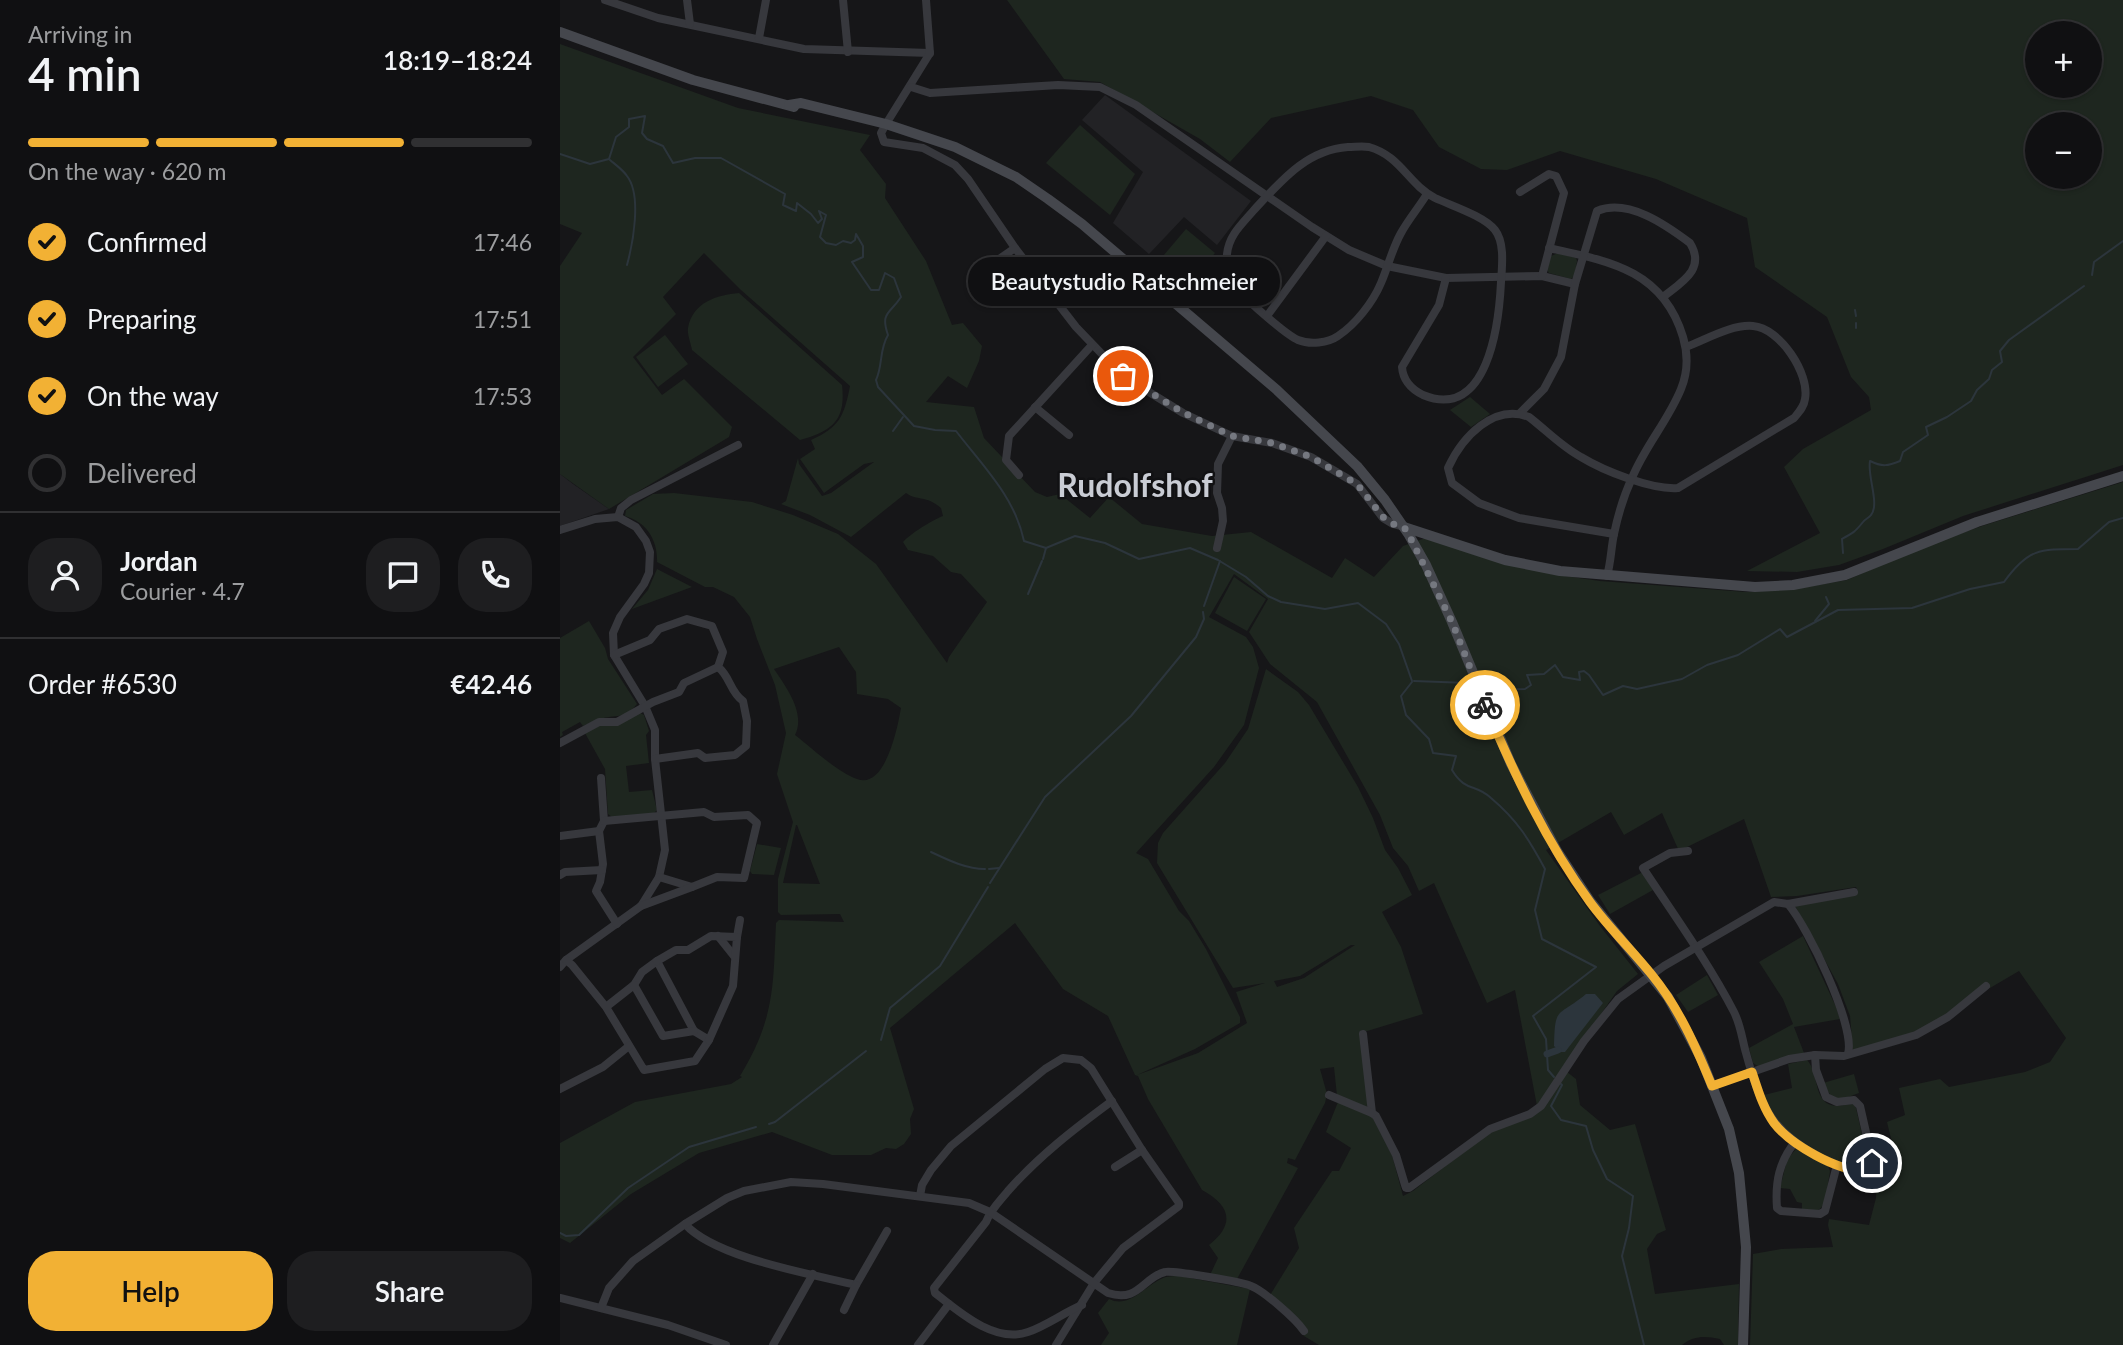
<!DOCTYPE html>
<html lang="en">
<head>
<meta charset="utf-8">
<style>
  :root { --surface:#101012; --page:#1e1e20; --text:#f1f3f6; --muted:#9c9d9f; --line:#303032; --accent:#f2b134 }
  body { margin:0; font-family:Lato,sans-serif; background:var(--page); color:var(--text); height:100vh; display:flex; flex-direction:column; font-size:26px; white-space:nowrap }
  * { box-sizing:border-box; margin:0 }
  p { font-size:23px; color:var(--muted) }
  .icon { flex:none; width:38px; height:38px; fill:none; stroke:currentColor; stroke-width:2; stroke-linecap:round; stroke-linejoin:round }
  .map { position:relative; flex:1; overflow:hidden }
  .side { display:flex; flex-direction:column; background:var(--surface); width:560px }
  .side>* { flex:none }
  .fabs { position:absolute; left:1465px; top:21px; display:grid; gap:14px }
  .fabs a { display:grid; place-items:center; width:77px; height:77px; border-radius:50%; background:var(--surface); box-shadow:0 2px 5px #0004,0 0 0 2px var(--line); font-size:35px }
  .pin { position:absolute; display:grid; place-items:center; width:60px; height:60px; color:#fff; margin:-30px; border:4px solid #fff; border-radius:50%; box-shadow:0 2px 7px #0007 }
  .courier { position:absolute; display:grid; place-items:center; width:70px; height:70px; margin:-35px; border:5px solid #f2b134; border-radius:50%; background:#fff; color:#222; box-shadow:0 2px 9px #0007 }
  .bubble { position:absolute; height:49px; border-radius:24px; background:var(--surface); box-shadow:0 2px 5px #0004,0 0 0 2px var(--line); font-size:23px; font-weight:600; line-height:49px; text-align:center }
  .headline em { font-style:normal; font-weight:600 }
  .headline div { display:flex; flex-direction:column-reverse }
  .headline { display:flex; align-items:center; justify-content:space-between; height:119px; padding:0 28px }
  h1 { font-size:46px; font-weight:600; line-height:52px }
  .bar { display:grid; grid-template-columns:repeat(4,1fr); gap:10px 7px; align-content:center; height:84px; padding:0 28px }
  .bar i { height:9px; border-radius:5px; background:var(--line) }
  .bar .current { background:var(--accent) }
  .bar p { grid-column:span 4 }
  .line { display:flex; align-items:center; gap:18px; padding:0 28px; border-top:2px solid var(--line) }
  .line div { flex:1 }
  .round { display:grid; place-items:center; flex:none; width:74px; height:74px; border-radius:28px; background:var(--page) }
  ol { padding:0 28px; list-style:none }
  li { display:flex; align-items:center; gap:21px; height:77px }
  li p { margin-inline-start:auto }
  li .icon { padding:7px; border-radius:50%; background:var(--accent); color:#111; stroke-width:4 }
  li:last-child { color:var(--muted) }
  li i { width:38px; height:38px; border:4px solid var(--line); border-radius:50% }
  .action { display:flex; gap:14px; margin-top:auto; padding:14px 28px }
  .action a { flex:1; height:80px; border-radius:28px; background:var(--accent); color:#111; font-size:28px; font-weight:600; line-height:80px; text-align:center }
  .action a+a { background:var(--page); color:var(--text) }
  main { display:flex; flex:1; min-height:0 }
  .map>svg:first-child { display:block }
</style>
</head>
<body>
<main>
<section class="side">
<div class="headline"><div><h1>4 min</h1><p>Arriving in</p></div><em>18:19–18:24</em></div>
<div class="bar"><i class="current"></i><i class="current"></i><i class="current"></i><i></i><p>On the way · 620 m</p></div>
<ol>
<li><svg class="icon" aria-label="check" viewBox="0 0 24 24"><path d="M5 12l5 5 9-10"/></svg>Confirmed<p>17:46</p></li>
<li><svg class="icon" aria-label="check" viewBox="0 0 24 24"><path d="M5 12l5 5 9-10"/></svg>Preparing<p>17:51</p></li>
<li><svg class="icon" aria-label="check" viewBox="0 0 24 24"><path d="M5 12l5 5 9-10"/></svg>On the way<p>17:53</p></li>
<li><i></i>Delivered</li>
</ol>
<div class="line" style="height:126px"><a class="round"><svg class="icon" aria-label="person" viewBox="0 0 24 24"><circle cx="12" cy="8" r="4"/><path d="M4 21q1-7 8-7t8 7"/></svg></a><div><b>Jordan</b><p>Courier · 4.7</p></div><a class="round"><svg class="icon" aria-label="chat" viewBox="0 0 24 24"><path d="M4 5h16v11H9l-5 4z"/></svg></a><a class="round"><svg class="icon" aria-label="phone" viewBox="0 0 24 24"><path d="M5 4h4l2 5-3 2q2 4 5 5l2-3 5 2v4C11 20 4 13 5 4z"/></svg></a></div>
<div class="line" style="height:91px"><div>Order #6530</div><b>€42.46</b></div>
<div class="action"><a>Help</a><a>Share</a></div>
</section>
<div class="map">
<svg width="1563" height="1345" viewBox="0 0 1563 1345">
  <rect width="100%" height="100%" fill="#161618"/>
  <g fill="#222225">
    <polygon points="545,95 691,201 657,245 624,217 589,254 553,223 583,172 522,120"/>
    <polygon points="0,474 13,484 49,509 0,526"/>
  </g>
  <g fill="#1e261f" fill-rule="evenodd">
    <path d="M447 0H1563V465L1403 516 1323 549 1279 565 1237 572 1187 571 1260 533 1224 467 1243 449 1311 410 1309 397 1291 377 1267 317 1195 267 1187 218 1096 179 1000 151 947 170 921 169 879 147 853 110 811 96 711 118 670 162 640 139 540 82 504 79ZM1477 33H1530V86H1477ZM1477 124H1530V177H1477Z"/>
    <path d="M0 44 178 108 310 135 300 150 326 184 325 198 366 261 392 325 403 323 422 346 419 361 407 388 388 376 366 402 414 407 424 438 475 492 487 497 500 494 530 518 549 497 582 524 652 536 691 532 772 578 785 558 814 577 843 546 868 537 991 574 1040 581 1186 592 1235 589 1287 580 1362 547 1425 525 1563 482V1345H1190L1193 1254 1221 1249 1273 1247 1268 1225 1269 1219 1309 1225 1316 1198 1317 1153 1333 1147 1327 1122 1345 1115 1339 1088 1380 1079 1389 1087 1465 1072 1490 1062 1506 1038 1459 971 1430 988 1425 985 1389 1015 1359 1032 1293 1051 1290 1016 1278 984 1235 906 1298 891 1296 887 1237 896 1211 897 1184 819 1119 851 1102 813 1064 835 1051 812 986 850 1040 926 1078 974 1057 991 977 1106 955 990 927 1003 874 883 859 891 848 866 833 848 820 815 757 702 710 664 689 632 708 599 674 574 649 617 686 637 693 647 699 668 684 725 654 767 576 853 588 859 619 911 629 921 646 949 680 1017V1023L635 1049 577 1075 638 1053 687 1023 676 992 705 983 673 988 597 863 598 843 603 833 665 763 688 729 706 669 738 692 749 705 798 787 813 818 825 850 838 868 852 895 822 912 841 947 863 1014 804 1032 808 1109 777 1096 774 1067 760 1069 767 1094 765 1103 735 1160 728 1158 727 1163 738 1168 677 1279 650 1275 658 1258 649 1245C676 1224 670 1205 642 1190L588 1099 578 1076 575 1075 548 1016 503 989 455 923 330 1028 354 1109 350 1119 351 1134 344 1144 336 1149 326 1148 311 1155H272L212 1132 139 1153 71 1194 10 1243 0 1238V1143L75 1102 171 1084 182 1077 180 1076C215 1018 213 987 216 923L219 920 284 922 280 914 221 915 218 912V879L233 822 217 774 226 733 215 685 197 639 190 617 174 597 153 587H145L97 562C98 541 87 522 65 516L66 510 93 494 114 493 192 502 233 515 278 534 316 564 387 663 389 657 427 602 401 574 391 572 373 556 348 550 343 542C350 534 372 520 383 516L381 508C366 495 357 501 346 493L291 537 250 515 221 504 226 501 238 458 239 464 262 496 271 493 314 462 304 464 264 493 240 459 255 449 251 440C280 427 284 416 290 386L181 290 144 253 103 297 116 314 73 357 102 395 124 379 172 427 169 437 49 509 0 474V266L22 233 0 224ZM279 647 296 672 297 694 328 699 341 708C338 725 326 790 297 779 277 772 252 748 235 735 246 713 226 687 214 669ZM236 825H237L260 884 223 883ZM791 945H795L744 978 717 987 714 981 740 976Z"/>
    <polygon points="520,125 575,174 550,215 486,163"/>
    <polygon points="626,229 655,253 627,286 598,262"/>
    <polygon points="998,253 1016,258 1017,261 1015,275 1011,279 989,273 987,270 991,256"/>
    <path d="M179 293 282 385C286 420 273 431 240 440L132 350C131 344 127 334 128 328 133 302 157 295 179 293Z"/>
    <polygon points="105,335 128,364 98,387 76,357"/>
    <polygon points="910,397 930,414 911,427 890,410"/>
    <polygon points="97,569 132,587 72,609 88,590"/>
    <polygon points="674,577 706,599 687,631 655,613"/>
    <path d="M29 621 45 648 48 659 77 704C64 720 56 714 40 719 34 721 28 724 23 726L20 722 2 732 3 735 0 737V638Z"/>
    <polygon points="80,713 84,715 89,731 86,735 89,763 66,766 69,792 92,790 97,810 93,814 52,817 48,814 45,769 25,733 41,724 53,726"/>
    <polygon points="197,844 221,848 214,875 192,874 190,871"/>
    <polygon points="1083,872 1093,890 1050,914 1038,895"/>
    <polygon points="1243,936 1277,1009 1280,1019 1234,1027 1244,1053 1199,1067 1193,1063 1189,1048 1233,1024 1223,999 1199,962"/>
    <polygon points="1147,975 1158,995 1128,1012 1116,995"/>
    <path d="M1247 1060C1260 1073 1252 1104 1276 1106 1282 1106 1288 1104 1294 1104L1296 1108 1307 1156V1163L1304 1166C1266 1168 1216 1130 1204 1095L1232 1088 1228 1064Z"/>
    <path d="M1007 1072 1016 1079 1020 1105 1050 1130 1075 1124 1106 1230 1097 1234 1087 1249 1095 1294 1179 1284 1178 1345H1164L1160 1339C1146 1336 1134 1335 1122 1345H759L744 1336 741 1323 709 1297 739 1248 734 1228 772 1171H779L791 1148 766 1132 778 1102 812 1116 832 1155 843 1196 853 1191 931 1131 975 1114Z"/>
    <polygon points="1294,1074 1299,1093 1280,1100 1272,1098 1263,1083"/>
    <polygon points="1236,1149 1268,1166 1270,1171 1265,1203 1257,1212 1242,1210 1242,1203 1237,1202 1230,1189 1220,1188 1227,1160"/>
    <path d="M619 1276 690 1289 677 1345H541L549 1333 538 1313 549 1299C569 1309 585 1286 601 1279 606 1276 613 1276 619 1276Z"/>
  </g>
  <path fill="#2c353c" d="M1026 994H1035L1043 1003 1005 1052H1001L994 1046C995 1005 997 1018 1026 994Z"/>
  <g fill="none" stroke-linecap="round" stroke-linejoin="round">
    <g stroke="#2c353c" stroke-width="2">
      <path d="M0 154 30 164 49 159 56 137 69 127V119L85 116 82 133 87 139 103 146 113 163 135 158H161L225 194 223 205 236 211 237 203 251 214 258 223 262 219 259 211 266 215 260 237 266 243 276 245 283 241 291 243 295 240 296 234 303 246V257L292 262 311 290H319L325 273 334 278 341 297C330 314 320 312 328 335 319 350 323 365 316 380L318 387 354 426 375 430 396 431C422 465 455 497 464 541L486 548 515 536 545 543 579 559 630 548 658 560 686 577 708 596 721 602 765 609 798 603 826 624 839 644 852 681"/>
      <path d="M50 160C56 165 63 170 67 176 82 195 73 243 67 265"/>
      <polyline points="1532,275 1534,262 1563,241"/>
      <polyline points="1295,310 1296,316"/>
      <polyline points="1296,323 1296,328"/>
      <polyline points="333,431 343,417"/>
      <path d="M1283 553 1282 539C1293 533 1295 532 1303 522 1305 519 1309 518 1311 515 1320 504 1307 476 1310 461 1322 467 1328 466 1340 461L1343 452 1368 435 1366 427 1387 417 1411 401 1417 390 1429 379 1432 370 1442 362 1440 351 1449 340 1524 286"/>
      <polyline points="483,559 486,548"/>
      <polyline points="468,594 482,561"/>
      <polyline points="644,606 660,561"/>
      <polyline points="1255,621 1269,604 1266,597"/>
      <polyline points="854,681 908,683"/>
      <path d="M852 682 841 696 846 715 869 739 873 753 896 756 892 770C906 793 915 783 931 798 957 820 969 839 985 869L975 910 982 939 1036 967 973 1016 986 1039 988 1070 994 1077"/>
      <path d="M927 690 965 689 971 685 967 675 984 674 995 665 1003 677 1020 680 1019 672 1024 671 1029 675 1043 695 1063 686 1077 689 1122 679 1147 665 1178 655 1220 629 1227 637 1278 610 1352 608 1410 589 1444 582C1468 549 1479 549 1518 549L1549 522 1563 518"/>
      <path d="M371 852C388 860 406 869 425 869"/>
      <polyline points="429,869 439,868"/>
      <polyline points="430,883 485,797 571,716 636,637 644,619 643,612"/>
      <polyline points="321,1040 330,1008 380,966 428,887"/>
      <polyline points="1001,1084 1002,1085 991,1106 1001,1120 1026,1126 1033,1150 1047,1179 1073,1196 1069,1228 1062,1256 1084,1345"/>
      <polyline points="209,1124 215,1122 306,1051"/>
      <polyline points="0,1233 6,1236 19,1235 68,1188 129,1147 196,1127"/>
    </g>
    <polyline stroke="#2c353c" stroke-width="7" points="987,1054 998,1050"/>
    <g stroke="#37383d" stroke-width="8">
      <polyline points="45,0 98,18 244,49 370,53"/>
      <polyline points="127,0 130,24"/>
      <polyline points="283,0 288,52"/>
      <polyline points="366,0 370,53 326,124 321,133 324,142 363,148 395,165 408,179 455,248 516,327 563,376 623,413 672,436 712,443 751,457 797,484 823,518 833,524 844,527"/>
      <polyline points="199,38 206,0"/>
      <polyline points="351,87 370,93 498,85 540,87 576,105 752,227 789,250 827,266 886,278 982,276 1015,284"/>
      <polyline points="960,192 989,174 996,176 1004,193 982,276"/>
      <path d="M867 194C859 207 848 220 841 233 832 249 828 267 821 283 813 302 796 324 778 336 768 343 750 345 738 340 726 335 680 295 674 284 669 274 666 265 667 254 669 235 682 224 694 210 721 181 746 150 788 147 795 147 802 146 809 147 841 156 848 184 875 198 892 206 924 216 935 230 945 243 942 266 941 282 939 323 928 422 863 395 851 389 843 381 842 367L879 305 886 278"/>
      <path d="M989 248C1049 261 1103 270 1123 337 1128 354 1128 372 1121 389 1108 421 1085 446 1072 478 1064 495 1058 515 1054 534 1051 548 1051 562 1047 576"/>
      <polyline points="430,303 418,278 422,271 455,248"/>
      <polyline points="707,316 766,236"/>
      <polyline points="475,407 509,435"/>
      <path d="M960 413 984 389 1001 357 1015 284 1037 211C1068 198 1106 225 1130 243 1146 269 1122 282 1103 297"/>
      <polyline points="459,475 446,460 449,436 532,345"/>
      <polyline points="58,517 61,508 71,500 178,445"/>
      <polyline points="0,530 35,519 58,517 76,527 86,541 90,552 89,573 84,584 60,617 53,633 54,655 85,706 95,730 95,759 105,850 99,877 81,906 6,960 0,967"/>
      <path d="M1054 534 959 518 919 503 892 483 888 468C902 437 934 403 969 417 986 430 1002 447 1021 457 1044 471 1092 490 1118 488L1234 418C1239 412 1244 407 1245 399 1250 374 1220 328 1193 326 1172 324 1145 340 1126 347"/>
      <polyline points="657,548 663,521 662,508 657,493 658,464 672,436"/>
      <path d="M54 655 90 640 99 629 127 619 152 626 163 652 158 667C170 676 170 692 183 701L187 721 186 746 175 755 145 758 138 753 95 759"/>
      <polyline points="0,743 39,722 57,722 93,702 119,692 124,683 158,667"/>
      <polyline points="41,778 44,821 39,831 43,864 40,882 36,891 57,924"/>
      <polyline points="44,821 144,812 154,817 188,815 197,823 184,878 157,877 132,887 99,877"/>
      <polyline points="0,836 39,831"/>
      <path d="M1128 851 1110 853 1083 868C1114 915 1148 962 1174 1012 1181 1026 1182 1039 1186 1053 1200 1104 1211 1132 1260 1157 1275 1164 1290 1172 1306 1170L1312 1163V1159L1300 1106 1294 1100 1277 1102 1266 1097 1256 1070 1255 1055"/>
      <polyline points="0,875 5,872 42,870"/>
      <path d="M1228 904C1247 926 1296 1026 1288 1054"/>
      <polyline points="81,906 132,887"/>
      <polyline points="158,936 174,956"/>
      <polyline points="177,937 180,920"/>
      <polyline points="6,960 12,965 46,1007 84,1070 135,1061 149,1040 134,1031 97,961 82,972 74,985 46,1007"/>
      <polyline points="97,961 116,950 128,950 151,936 177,937 173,986 149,1040"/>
      <polyline points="74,985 103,1036 134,1031"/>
      <polyline points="803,1034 812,1113 816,1116 836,1155 845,1185 846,1188 849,1188 930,1129 970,1114 981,1106 1024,1041 1058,999 1104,966 1214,902 1228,904 1294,892"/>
      <polyline points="1152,1086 1229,1059 1255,1055 1284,1056 1356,1035 1388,1017 1426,986"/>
      <polyline points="0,1089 43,1067 69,1046"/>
      <polyline points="769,1095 812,1113"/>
      <path d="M1235 1142C1219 1162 1215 1182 1217 1208L1221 1211 1260 1214 1265 1211 1277 1165"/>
      <polyline points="555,1167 582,1150"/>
      <polyline points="360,1196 362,1185 371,1170 391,1146 485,1069 503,1058 521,1060 531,1068 582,1150 619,1203 619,1206 563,1248 534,1283 496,1345"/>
      <path d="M125 1224C155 1258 252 1274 296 1285L327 1231"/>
      <polyline points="0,1298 108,1325 166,1345"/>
      <path d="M522 1305C503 1313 486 1326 468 1332 435 1344 399 1312 375 1293L374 1288 426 1222C431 1209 440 1201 448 1191 479 1156 514 1129 552 1101"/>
      <path d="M41 1308 49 1288 73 1261 125 1224 167 1198 184 1191 231 1182 263 1184 409 1203 430 1212 548 1293C579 1303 583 1277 605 1272 612 1270 683 1282 691 1286 704 1291 736 1319 744 1331"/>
      <polyline points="284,1310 296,1285"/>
      <polyline points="213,1345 253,1274"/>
      <polyline points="358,1345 389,1304"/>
    </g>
    <g stroke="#45474d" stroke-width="10">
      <polyline points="0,32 133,80 234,107"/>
      <polyline points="229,105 241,103 326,124 395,147 456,177 488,199 522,224 717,390 797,466 825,500 849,535 866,565 892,622 951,764 997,851 1030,901 1108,997 1141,1058 1169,1129 1179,1173 1186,1247 1183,1345"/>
      <polyline points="844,527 945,560 1000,571 1195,587 1233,585 1285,575 1417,522 1563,476"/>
    </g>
  </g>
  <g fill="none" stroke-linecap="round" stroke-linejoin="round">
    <polyline stroke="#757880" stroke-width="7" stroke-dasharray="0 12.6" points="563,376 624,413 672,436 712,443 751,457 797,484 823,517 833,524 844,527 849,535 892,622 925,705"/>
    <path stroke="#f2b134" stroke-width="9" d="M925 705C954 773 986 842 1030 902 1049 928 1072 950 1092 975 1119 1008 1136 1047 1152 1086L1192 1072C1198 1090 1203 1108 1214 1123 1230 1144 1279 1173 1306 1170L1312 1163"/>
  </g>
  <g text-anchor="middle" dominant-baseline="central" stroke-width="5" stroke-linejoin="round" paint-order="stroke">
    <g font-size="32" font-weight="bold" fill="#c9ccd4" stroke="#111113">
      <text x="575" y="484">Rudolfshof</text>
    </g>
  </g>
</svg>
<div class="fabs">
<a>+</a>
<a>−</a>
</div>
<div class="pin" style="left:563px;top:376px;background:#ea580c"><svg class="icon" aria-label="bag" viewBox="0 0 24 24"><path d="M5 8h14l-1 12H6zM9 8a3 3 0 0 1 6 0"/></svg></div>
<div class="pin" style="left:1312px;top:1163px;background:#1f2937"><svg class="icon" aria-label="home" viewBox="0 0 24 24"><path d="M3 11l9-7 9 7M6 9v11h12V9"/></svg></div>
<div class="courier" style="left:925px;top:705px"><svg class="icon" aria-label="bike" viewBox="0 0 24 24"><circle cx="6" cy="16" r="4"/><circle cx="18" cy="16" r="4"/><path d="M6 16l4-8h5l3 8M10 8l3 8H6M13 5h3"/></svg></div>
<div class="bubble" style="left:408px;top:257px;width:312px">Beautystudio Ratschmeier</div>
</div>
</main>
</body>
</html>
